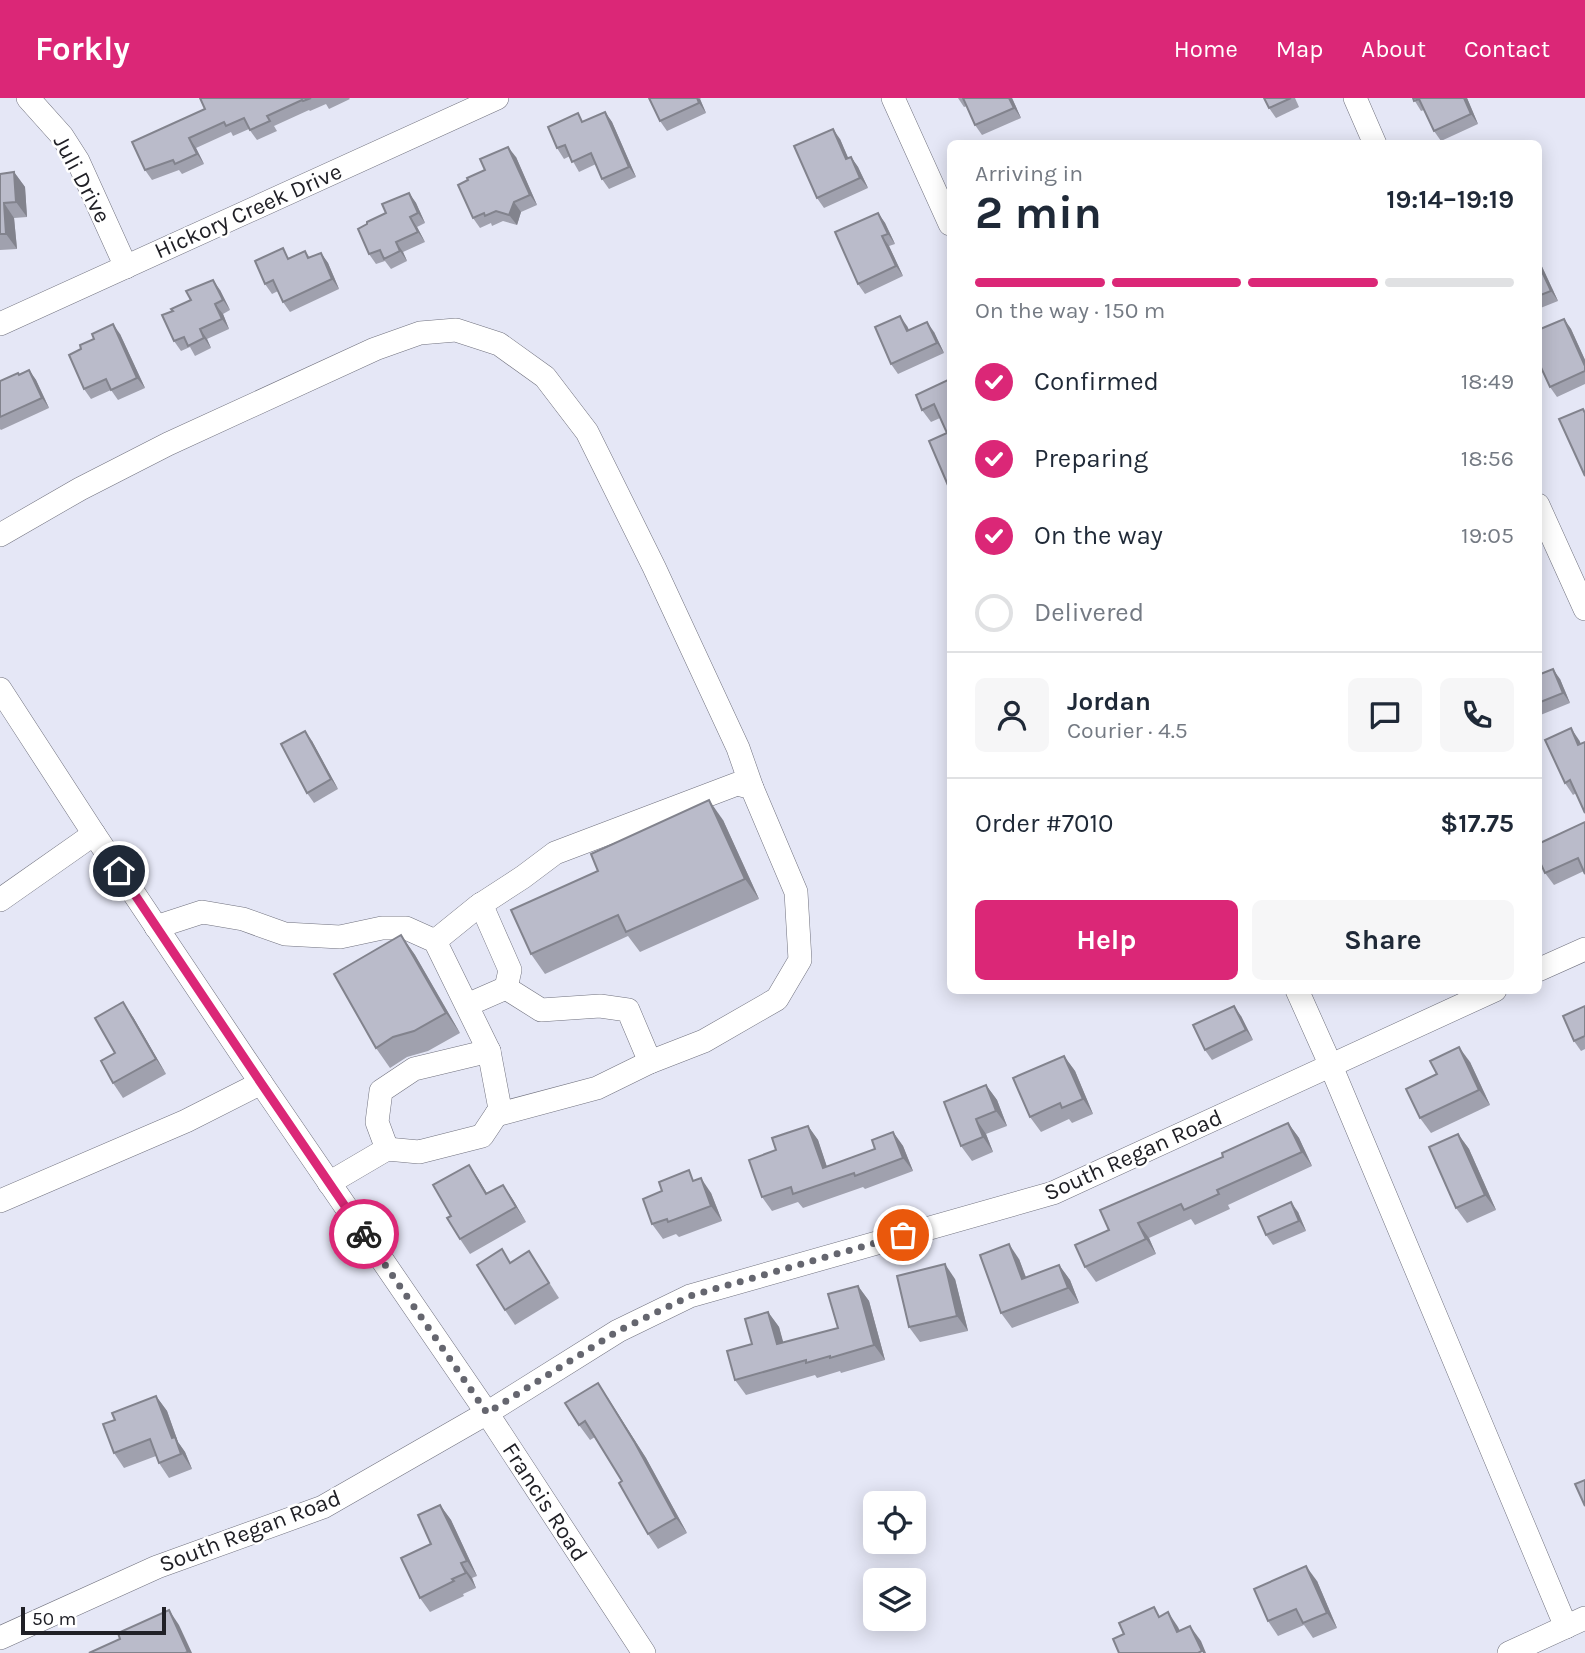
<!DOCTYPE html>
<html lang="en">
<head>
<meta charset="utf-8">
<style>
  :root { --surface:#fff; --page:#f6f6f7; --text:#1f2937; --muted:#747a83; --line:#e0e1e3; --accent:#db2777 }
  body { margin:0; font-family:Karla,sans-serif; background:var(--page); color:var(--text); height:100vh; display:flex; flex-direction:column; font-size:26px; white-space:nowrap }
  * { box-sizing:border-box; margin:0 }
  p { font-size:23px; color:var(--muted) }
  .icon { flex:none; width:38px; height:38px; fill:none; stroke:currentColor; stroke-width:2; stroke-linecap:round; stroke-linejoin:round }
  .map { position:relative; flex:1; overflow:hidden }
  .panel { position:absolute; left:947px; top:42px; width:595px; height:854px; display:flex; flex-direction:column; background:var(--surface); border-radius:10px; box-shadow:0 4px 18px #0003 }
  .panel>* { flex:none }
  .fabs { position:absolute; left:863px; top:1393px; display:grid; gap:14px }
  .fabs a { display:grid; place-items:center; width:63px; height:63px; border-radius:10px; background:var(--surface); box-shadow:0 4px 18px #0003; font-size:35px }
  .scale { position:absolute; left:21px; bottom:18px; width:145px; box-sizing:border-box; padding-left:7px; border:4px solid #202026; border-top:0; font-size:19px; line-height:24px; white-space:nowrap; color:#202026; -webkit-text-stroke:5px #fff; paint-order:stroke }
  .pin { position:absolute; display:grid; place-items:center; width:60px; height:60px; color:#fff; margin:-30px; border:4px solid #fff; border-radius:50%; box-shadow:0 2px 7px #0007 }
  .courier { position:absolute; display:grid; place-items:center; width:70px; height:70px; margin:-35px; border:5px solid #db2777; border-radius:50%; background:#fff; color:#222; box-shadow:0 2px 9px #0007 }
  .summary em { font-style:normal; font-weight:700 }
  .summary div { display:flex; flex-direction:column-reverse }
  .summary { display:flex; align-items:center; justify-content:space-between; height:119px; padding:0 28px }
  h1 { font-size:46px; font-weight:700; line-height:52px }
  .bar { display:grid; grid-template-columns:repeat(4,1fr); gap:10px 7px; align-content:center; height:84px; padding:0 28px }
  .bar i { height:9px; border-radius:5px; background:var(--line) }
  .bar .current { background:var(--accent) }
  .bar p { grid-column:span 4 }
  .line { display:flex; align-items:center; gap:18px; padding:0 28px; border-top:2px solid var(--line) }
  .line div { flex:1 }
  .round { display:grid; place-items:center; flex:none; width:74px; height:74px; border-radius:10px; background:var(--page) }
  ol { padding:0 28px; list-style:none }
  li { display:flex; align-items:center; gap:21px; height:77px }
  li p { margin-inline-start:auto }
  li .icon { padding:7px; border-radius:50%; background:var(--accent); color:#fff; stroke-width:4 }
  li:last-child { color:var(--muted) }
  li i { width:38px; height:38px; border:4px solid var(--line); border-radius:50% }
  .cta { display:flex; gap:14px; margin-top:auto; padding:14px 28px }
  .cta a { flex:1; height:80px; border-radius:10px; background:var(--accent); color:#fff; font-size:28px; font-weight:700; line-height:80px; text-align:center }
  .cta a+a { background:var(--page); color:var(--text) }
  header { display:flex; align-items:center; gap:42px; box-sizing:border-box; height:98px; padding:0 35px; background:var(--accent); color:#fff }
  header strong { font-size:33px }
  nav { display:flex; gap:38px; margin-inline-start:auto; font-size:24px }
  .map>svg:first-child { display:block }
</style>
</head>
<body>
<header>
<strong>Forkly</strong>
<nav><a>Home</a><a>Map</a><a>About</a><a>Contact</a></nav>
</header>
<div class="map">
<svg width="1585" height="1555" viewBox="0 0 1585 1555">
  <rect width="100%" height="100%" fill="#e5e7f6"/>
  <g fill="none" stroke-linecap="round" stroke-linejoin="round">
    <g stroke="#70717e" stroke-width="24">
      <g id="minor">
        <polyline points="28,0 62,38 78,63 126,169"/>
        <polyline points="893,0 950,126"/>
        <polyline points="1355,0 1375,46"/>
        <polyline points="0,226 497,0"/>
        <polyline points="1538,407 1585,511"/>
        <polyline points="0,437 80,391 168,346 375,251 420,235 456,232 499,246 545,279 587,334 654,469 738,650 752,690"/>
        <polyline points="0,591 94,736 261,985 487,1315 644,1555"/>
        <polyline points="0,802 94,736"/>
        <polyline points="156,829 202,814 243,821 285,836 340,839 382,830 406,830 435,843 489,953 500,1011 482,1038 419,1054 387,1051 329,1085"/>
        <polyline points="435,843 477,809 523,779 555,755 737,686 752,690 796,794 800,862 777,901 704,943 650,964 597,990 496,1017"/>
        <polyline points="1538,872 1585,851"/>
        <polyline points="506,890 541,912 600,908 628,912 650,964"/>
        <polyline points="1297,892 1331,968 1566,1529"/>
        <polyline points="467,907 506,890 510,872 481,806"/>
        <polyline points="387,1051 377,1024 381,993 414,971 489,953"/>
        <polyline points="0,1103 186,1023 261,985"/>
        <polyline points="0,1540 157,1469 323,1409 487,1315 618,1233 690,1198 1053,1095 1495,892"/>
        <polyline points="1509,1555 1585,1520"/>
      </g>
    </g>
    <use href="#minor" stroke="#fff" stroke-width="23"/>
  </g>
  <g fill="#a0a1ae">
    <polygon points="200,0 349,0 350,1 329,11 326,6 310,13 309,12 274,28 277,33 257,42 249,31 233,38 231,34 196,50 204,66 182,76 179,72 152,82 145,72 205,11"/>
    <polygon points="649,0 701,0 700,1 706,15 667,33 660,23"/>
    <polygon points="958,0 1012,0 1021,20 982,37 975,27 967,8 964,9"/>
    <polygon points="1264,0 1295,0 1299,9 1276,20 1269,10"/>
    <polygon points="1413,0 1467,0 1478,26 1441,43 1434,33 1424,12 1421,13"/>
    <polygon points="605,14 612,24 636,79 609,91 602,81 596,66 579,74 570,58 564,61 557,50 584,23"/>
    <polygon points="840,41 848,60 851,59 858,69 868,90 824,110 817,100"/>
    <polygon points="516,59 537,107 521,114 517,127 503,123 492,128 491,125 480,130 473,120"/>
    <polygon points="14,74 25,89 27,119 14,120 17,151 0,152 0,76"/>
    <polygon points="409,95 416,105 425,125 417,129 425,144 403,154 407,163 391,171 385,163 376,166 369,156 367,126 386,115"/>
    <polygon points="878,115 885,125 895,146 889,148 903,178 865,196 858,186"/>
    <polygon points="305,153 310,160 321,155 328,165 339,191 290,214 283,204 278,193 272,196 265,186 290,160"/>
    <polygon points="1538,160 1558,203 1538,211"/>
    <polygon points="220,192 230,212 223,216 229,231 207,241 211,250 195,258 190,249 181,253 174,243"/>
    <polygon points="1564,221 1571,231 1585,262 1585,286 1557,299 1550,289 1541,268 1538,269 1538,232"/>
    <polygon points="907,228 909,232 934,234 944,255 898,276 891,266"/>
    <polygon points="120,236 145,290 118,302 111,292 91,301 84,291"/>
    <polygon points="29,272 36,282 49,310 1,332 0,331 0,283"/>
    <polygon points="950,281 947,335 940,320 931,324 922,312"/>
    <polygon points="1538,577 1560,581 1570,605 1538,618"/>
    <polygon points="1579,642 1581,646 1576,695 1573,697 1565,685"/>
    <polygon points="312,643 338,691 314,705 307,695"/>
    <polygon points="723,722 759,801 640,854 628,838 545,876 531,856"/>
    <polygon points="1585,724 1584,773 1554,787 1545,775"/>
    <polygon points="401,837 415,857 460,935 428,953 407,959 390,970 376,950"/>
    <polygon points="1585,908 1585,951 1581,953 1574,943"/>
    <polygon points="1241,918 1253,942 1212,962 1205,952"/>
    <polygon points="133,919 166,976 123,1000 113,985 115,955"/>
    <polygon points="1064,958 1075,973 1093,1016 1072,1025 1069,1021 1041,1034 1030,1019"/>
    <polygon points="1470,964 1490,1007 1431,1035 1420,1020 1437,976"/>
    <polygon points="986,987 997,1002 1007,1028 986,1036 993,1054 972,1063 961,1048"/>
    <polygon points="1288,1025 1299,1040 1312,1068 1228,1107 1230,1111 1195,1127 1191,1121 1149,1140 1156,1156 1096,1184 1085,1169 1109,1132 1223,1059"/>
    <polygon points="808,1028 818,1042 827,1069 875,1051 893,1034 903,1048 913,1073 865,1091 863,1089 803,1110 798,1104 772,1113 762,1099 776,1052"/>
    <polygon points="1458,1036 1469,1051 1496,1112 1467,1125 1456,1110"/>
    <polygon points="469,1067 487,1095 503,1087 513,1102 526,1124 470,1156 460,1141 451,1118"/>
    <polygon points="696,1082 711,1095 722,1123 679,1139 676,1136 663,1141 652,1126"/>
    <polygon points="1298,1114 1306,1133 1273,1147 1266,1137"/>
    <polygon points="529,1153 559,1200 515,1227 505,1212"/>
    <polygon points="1019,1161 1026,1179 1059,1167 1070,1182 1079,1205 1012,1230 1001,1215"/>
    <polygon points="955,1181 968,1233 920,1244 909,1229"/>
    <polygon points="858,1188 869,1203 885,1262 841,1275 840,1273 817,1280 815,1277 746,1297 735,1282 752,1246 768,1214 779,1229 783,1245 838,1230"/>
    <polygon points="156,1298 167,1313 178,1344 185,1354 192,1371 169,1380 159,1365 156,1358 124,1370 114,1355 115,1322"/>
    <polygon points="608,1300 646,1360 687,1435 658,1451 648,1436 622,1383 595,1339 590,1342 579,1327"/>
    <polygon points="440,1407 451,1422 477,1478 472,1480 476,1490 463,1496 464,1498 430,1514 420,1500"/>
    <polygon points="1317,1483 1337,1530 1313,1540 1304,1527 1278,1538 1268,1523"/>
  </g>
  <g fill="#82838d">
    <polygon points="697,0 700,1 706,15 699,5"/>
    <polygon points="1009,0 1012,0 1021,20 1014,10"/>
    <polygon points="1464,0 1467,0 1478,26 1471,16"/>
    <polygon points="605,14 612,24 636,79 629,69"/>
    <polygon points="833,31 840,41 853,71 846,61"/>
    <polygon points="189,40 196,50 204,66 197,56"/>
    <polygon points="508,49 516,59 537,107 530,97"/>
    <polygon points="851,59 858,69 868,90 860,80"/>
    <polygon points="14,74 25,89 27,119 16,104"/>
    <polygon points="409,95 416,105 425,125 418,115"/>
    <polygon points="514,104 521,114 517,127 509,117"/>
    <polygon points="4,105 14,120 17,151 6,136"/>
    <polygon points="878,115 885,125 895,146 888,136"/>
    <polygon points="410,119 417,129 425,144 418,134"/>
    <polygon points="882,138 889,148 903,178 896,168"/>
    <polygon points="396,144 403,154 407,163 400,153"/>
    <polygon points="321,155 328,165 339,191 332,181"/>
    <polygon points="1538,160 1558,203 1551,193 1538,165"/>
    <polygon points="213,182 220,192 230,212 223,202"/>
    <polygon points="215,206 223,216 229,231 222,221"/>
    <polygon points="900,218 907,228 914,243 907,233"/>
    <polygon points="1564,221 1571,231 1585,262 1585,268"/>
    <polygon points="927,224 934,234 944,255 937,245"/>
    <polygon points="113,226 120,236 145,290 137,280"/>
    <polygon points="200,231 207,241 211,250 204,240"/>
    <polygon points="29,272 36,282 49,310 42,300"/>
    <polygon points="1553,571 1560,581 1570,605 1563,595"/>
    <polygon points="1571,630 1579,642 1585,655 1578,647"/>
    <polygon points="305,633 312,643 338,691 331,681"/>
    <polygon points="709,702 723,722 759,801 745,781"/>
    <polygon points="401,837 415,857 460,935 446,915"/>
    <polygon points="123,904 133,919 166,976 156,961"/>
    <polygon points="1234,908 1241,918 1253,942 1246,932"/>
    <polygon points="1459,949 1470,964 1490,1007 1479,992"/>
    <polygon points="1064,958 1075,973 1093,1016 1083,1001"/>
    <polygon points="986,987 997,1002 1007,1028 996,1013"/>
    <polygon points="976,1021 986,1036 993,1054 983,1039"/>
    <polygon points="1288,1025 1299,1040 1312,1068 1302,1054"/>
    <polygon points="808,1028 818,1042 832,1084 823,1070"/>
    <polygon points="893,1034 903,1048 913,1073 903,1060"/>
    <polygon points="1458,1036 1469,1051 1496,1112 1485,1097"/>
    <polygon points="469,1067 479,1082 496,1111 486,1096"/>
    <polygon points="701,1080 711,1095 722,1123 711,1108"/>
    <polygon points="503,1087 513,1102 526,1124 516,1109"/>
    <polygon points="1291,1104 1298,1114 1306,1133 1299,1123"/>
    <polygon points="1138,1125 1149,1140 1156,1156 1146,1141"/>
    <polygon points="1009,1146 1019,1161 1032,1196 1022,1181"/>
    <polygon points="945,1166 955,1181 968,1233 957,1218"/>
    <polygon points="1059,1167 1070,1182 1079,1205 1068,1190"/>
    <polygon points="858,1188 869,1203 885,1262 874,1247"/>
    <polygon points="768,1214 779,1229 788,1261 777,1246"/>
    <polygon points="598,1285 646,1360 687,1435 676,1420"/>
    <polygon points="156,1298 167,1313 178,1344 185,1354 192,1371 172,1340"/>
    <polygon points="440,1407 451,1422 477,1478 467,1463"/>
    <polygon points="461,1465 472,1480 476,1490 466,1475"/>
    <polygon points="1306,1468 1317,1483 1337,1530 1327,1515"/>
    <polygon points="169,1512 179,1527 192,1555 189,1555 188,1554"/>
    <polygon points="1168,1514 1178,1529 1188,1549 1177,1534"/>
    <polygon points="1190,1528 1201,1543 1206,1555 1203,1555 1202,1553"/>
  </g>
  <g fill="#babbca" stroke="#82838d" stroke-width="2">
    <polygon points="200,0 311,0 303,3 302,2 267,18 270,23 250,32 244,20 226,28 224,24 189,40 197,56 175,66 173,62 145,72 132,44 205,11"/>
    <polygon points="649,0 697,0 699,5 660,23"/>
    <polygon points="963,0 1009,0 1014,10 975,27"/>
    <polygon points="1264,0 1291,0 1269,10"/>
    <polygon points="1413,0 1464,0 1471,16 1434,33 1419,1 1414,3"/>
    <polygon points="605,14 629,69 602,81 591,55 572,64 565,47 557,50 548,29 578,15 582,24"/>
    <polygon points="833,31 846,61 851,59 860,80 817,100 794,48"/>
    <polygon points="508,49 530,97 514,104 509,117 496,113 485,118 484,115 473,120 458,87 468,82 467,80 485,72 480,61"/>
    <polygon points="14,74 16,104 4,105 6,136 0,136 0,76"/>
    <polygon points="409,95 418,115 410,119 418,134 396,144 400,153 384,161 380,152 369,156 358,131 367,126 367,124 386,115 382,106"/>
    <polygon points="878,115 888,136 882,138 896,168 858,186 835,134"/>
    <polygon points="283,150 288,161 305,153 308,160 321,155 332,181 283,204 273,182 265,186 255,163"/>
    <polygon points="1538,165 1551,193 1538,198"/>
    <polygon points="213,182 223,202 215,206 222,221 200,231 204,240 188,248 184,239 174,243 162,217 173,213 171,211 191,202 186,193"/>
    <polygon points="900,218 907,233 927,224 937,245 891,266 875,229"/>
    <polygon points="1564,221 1585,268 1585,273 1550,289 1538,263 1538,232"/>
    <polygon points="113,226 137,280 111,292 106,281 84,291 69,257 81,251 80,247 94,241 92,236"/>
    <polygon points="29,272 42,300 0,319 0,283 18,275 19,277"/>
    <polygon points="950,281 950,392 929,343 947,335 934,306 922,312 916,297"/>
    <polygon points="1583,311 1585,315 1585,378 1559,321"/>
    <polygon points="1553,571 1563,595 1538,605 1538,577"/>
    <polygon points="1571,630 1578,647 1585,644 1585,715 1570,682 1565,685 1545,642"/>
    <polygon points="305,633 331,681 307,695 281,646"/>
    <polygon points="709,702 745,781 626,834 618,817 531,856 511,812 598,773 591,756"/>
    <polygon points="1585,724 1585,776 1578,760 1545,775 1538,760 1538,746"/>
    <polygon points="401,837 446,915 414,933 393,939 376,950 334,876"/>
    <polygon points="123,904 156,961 113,985 101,963 115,955 95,920"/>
    <polygon points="1234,908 1246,932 1205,952 1193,927"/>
    <polygon points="1585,908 1585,938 1574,943 1563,918"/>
    <polygon points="1459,949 1479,992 1420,1020 1406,991 1437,976 1430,963"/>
    <polygon points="1064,958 1083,1001 1062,1010 1060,1005 1030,1019 1013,980"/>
    <polygon points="986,987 996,1013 976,1021 983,1039 961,1048 944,1004"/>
    <polygon points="1288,1025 1302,1054 1217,1092 1219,1096 1184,1112 1181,1106 1138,1125 1146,1141 1085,1169 1075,1147 1109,1132 1100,1112 1223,1059 1222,1055"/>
    <polygon points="808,1028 823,1070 875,1051 872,1042 893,1034 903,1060 855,1078 854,1075 793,1096 791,1089 762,1099 749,1062 776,1052 772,1040"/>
    <polygon points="1458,1036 1485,1097 1456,1110 1429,1049"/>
    <polygon points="469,1067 486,1096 503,1087 516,1109 460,1141 447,1120 451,1118 433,1087"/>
    <polygon points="689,1072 693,1083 701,1080 711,1108 668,1124 667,1121 652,1126 643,1101 662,1093 659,1084"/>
    <polygon points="1291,1104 1299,1123 1266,1137 1258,1119"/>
    <polygon points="1009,1146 1022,1181 1059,1167 1068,1190 1001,1215 980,1157"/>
    <polygon points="502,1151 510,1165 529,1153 549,1185 505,1212 477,1167"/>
    <polygon points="945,1166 957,1218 909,1229 897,1178"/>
    <polygon points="858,1188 874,1247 830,1260 830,1258 806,1265 806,1262 735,1282 727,1253 752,1246 745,1221 768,1214 777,1246 838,1230 828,1196"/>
    <polygon points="598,1285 635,1345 676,1420 648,1436 619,1385 622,1383 585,1323 579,1327 565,1305"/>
    <polygon points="156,1298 172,1340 175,1339 181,1356 159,1365 150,1341 114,1355 103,1326 115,1322 112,1315"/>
    <polygon points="1585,1382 1585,1408 1575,1386"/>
    <polygon points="440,1407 467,1463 461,1465 466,1475 452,1481 454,1483 420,1500 401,1460 431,1446 418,1417"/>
    <polygon points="1306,1468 1327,1515 1303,1525 1296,1511 1268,1523 1254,1491"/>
    <polygon points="1154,1509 1159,1519 1168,1514 1177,1534 1190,1528 1202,1553 1198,1555 1119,1555 1113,1541 1124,1536 1119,1525"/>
    <polygon points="169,1512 188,1554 185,1555 89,1555 120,1541 118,1535"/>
  </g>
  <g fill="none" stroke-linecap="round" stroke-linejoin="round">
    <polyline stroke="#65666f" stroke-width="7" stroke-dasharray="0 12.6" points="364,1136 487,1315 618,1233 690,1198 903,1137"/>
    <polyline stroke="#db2777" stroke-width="9" points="119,773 261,985 364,1136"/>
  </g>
  <g text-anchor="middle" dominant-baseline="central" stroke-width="5" stroke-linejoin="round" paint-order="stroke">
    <g font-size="23" fill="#202026" stroke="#fff">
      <text transform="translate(82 81) rotate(62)">Juli Drive</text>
      <text transform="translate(248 113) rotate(-24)">Hickory Creek Drive</text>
      <text transform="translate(1133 1057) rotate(-24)">South Regan Road</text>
      <text transform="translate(545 1404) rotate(57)">Francis Road</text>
      <text transform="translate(250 1433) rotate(-21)">South Regan Road</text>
    </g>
  </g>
</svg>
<div class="fabs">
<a><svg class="icon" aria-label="locate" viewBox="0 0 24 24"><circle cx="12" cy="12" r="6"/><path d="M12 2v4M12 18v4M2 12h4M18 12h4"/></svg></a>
<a><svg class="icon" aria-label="layers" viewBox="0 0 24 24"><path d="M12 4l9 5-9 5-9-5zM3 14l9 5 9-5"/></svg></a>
</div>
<div class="scale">50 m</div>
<div class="pin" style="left:903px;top:1137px;background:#ea580c"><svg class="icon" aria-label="bag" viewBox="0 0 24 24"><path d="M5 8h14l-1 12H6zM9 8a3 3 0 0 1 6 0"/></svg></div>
<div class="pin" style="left:119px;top:773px;background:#1f2937"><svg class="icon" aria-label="home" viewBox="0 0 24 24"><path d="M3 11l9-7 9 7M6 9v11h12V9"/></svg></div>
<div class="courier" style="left:364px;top:1136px"><svg class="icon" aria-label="bike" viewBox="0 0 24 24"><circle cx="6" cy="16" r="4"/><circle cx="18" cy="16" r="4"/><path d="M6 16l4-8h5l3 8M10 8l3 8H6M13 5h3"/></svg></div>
<section class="panel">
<div class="summary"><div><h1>2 min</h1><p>Arriving in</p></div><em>19:14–19:19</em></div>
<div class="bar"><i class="current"></i><i class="current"></i><i class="current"></i><i></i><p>On the way · 150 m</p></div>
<ol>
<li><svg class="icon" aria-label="check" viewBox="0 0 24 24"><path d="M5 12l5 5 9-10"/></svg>Confirmed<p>18:49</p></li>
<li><svg class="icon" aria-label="check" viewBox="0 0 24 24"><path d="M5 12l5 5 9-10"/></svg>Preparing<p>18:56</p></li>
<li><svg class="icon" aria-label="check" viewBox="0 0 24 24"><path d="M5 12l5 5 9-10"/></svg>On the way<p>19:05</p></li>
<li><i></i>Delivered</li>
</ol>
<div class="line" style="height:126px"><a class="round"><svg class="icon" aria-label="person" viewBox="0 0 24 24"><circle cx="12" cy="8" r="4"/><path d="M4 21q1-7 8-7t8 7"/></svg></a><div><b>Jordan</b><p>Courier · 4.5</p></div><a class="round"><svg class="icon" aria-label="chat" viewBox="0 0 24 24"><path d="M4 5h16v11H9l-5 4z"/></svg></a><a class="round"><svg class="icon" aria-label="phone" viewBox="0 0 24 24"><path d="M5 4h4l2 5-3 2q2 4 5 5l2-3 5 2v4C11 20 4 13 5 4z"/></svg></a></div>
<div class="line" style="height:91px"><div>Order #7010</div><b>$17.75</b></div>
<div class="cta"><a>Help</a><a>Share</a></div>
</section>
</div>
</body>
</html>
